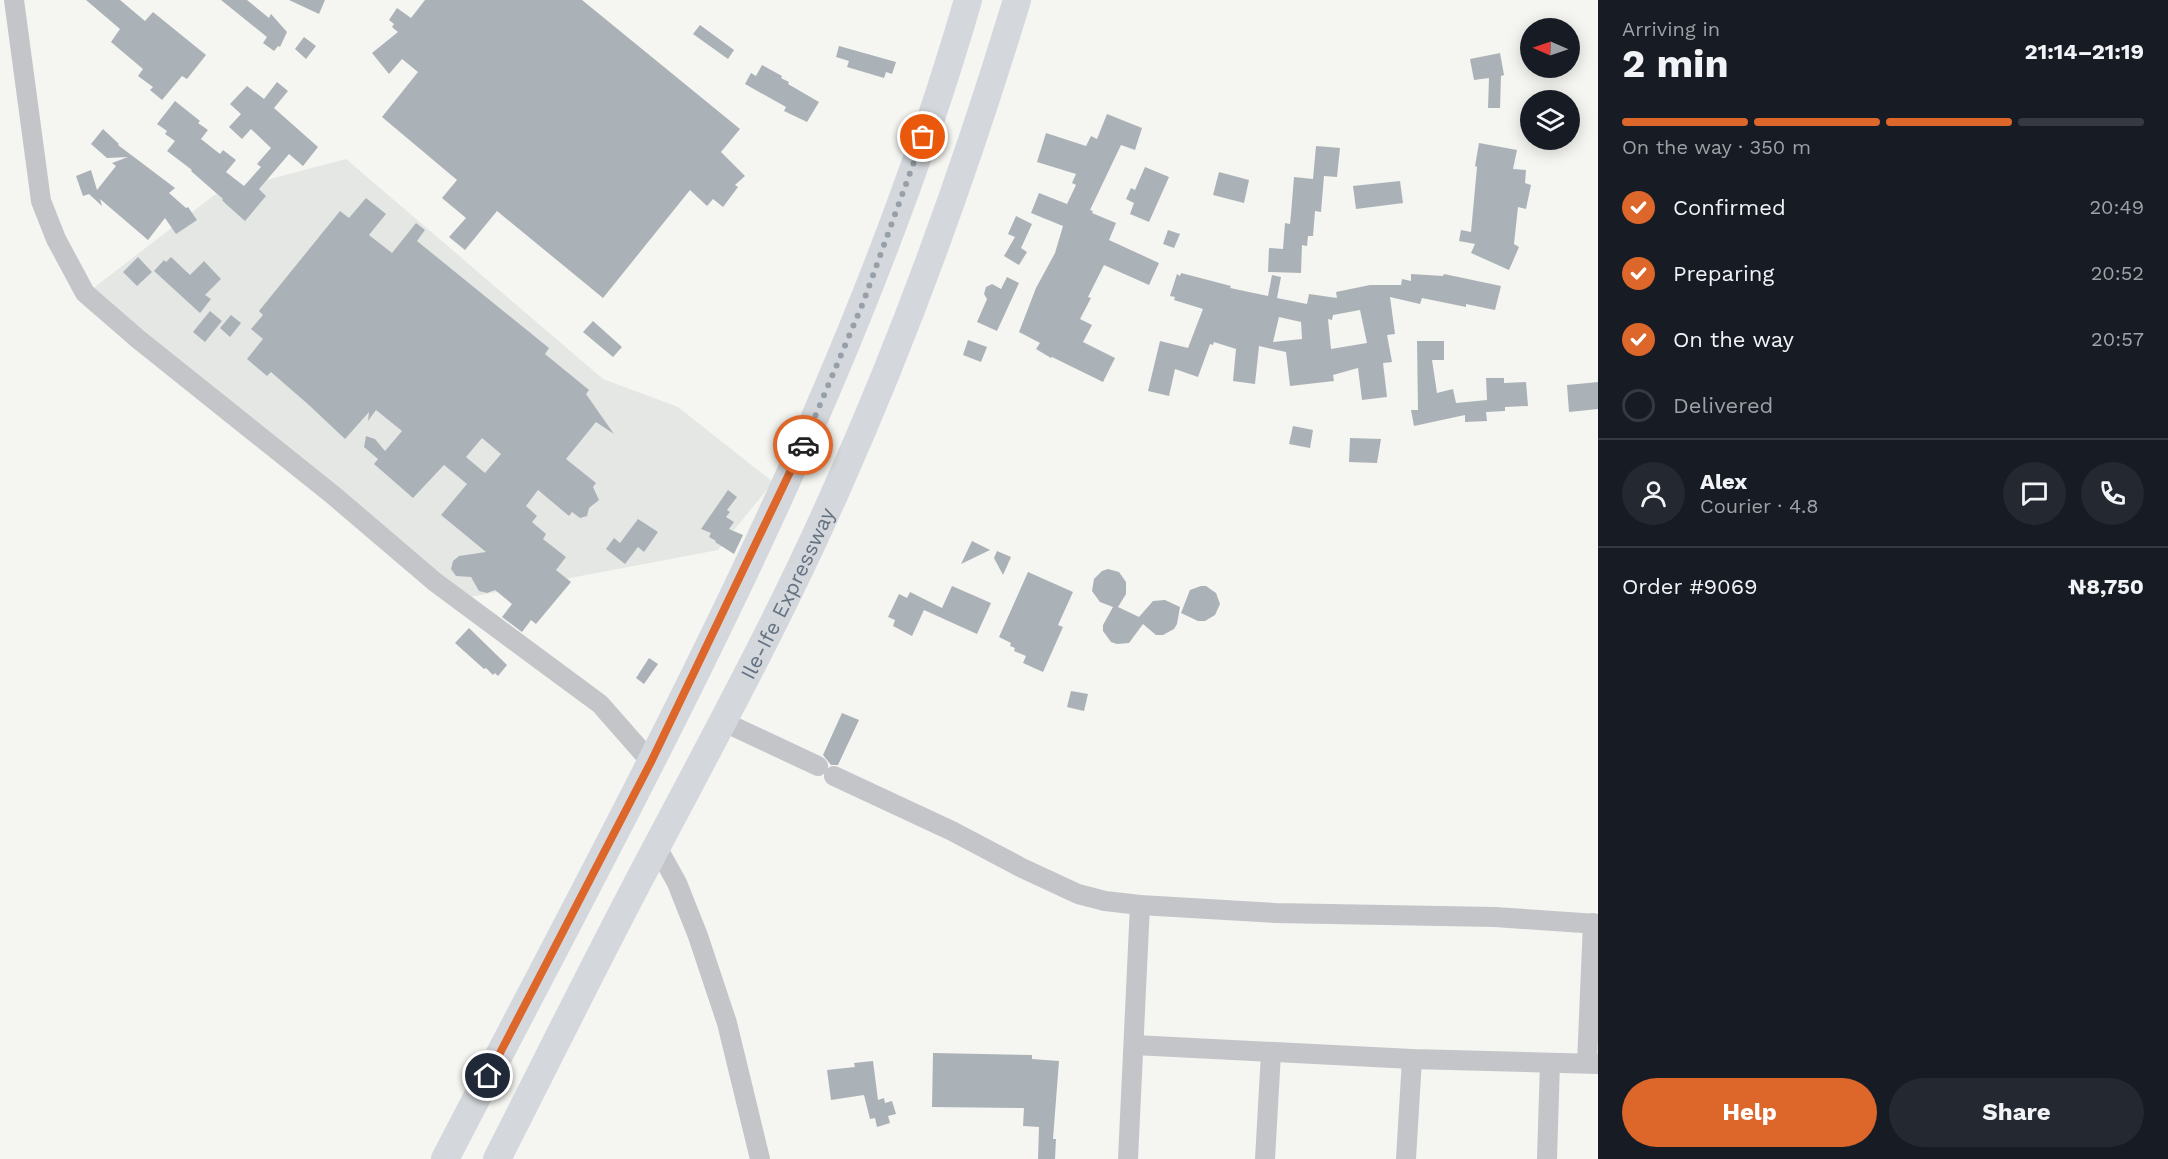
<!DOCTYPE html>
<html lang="en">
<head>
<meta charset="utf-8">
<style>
  :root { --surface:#171b24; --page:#242831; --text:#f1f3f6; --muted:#9ea1a6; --line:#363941; --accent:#dd672a }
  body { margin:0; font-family:"Work Sans",sans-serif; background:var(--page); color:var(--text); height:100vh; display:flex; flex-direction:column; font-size:22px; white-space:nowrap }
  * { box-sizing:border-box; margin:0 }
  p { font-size:20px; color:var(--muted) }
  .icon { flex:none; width:33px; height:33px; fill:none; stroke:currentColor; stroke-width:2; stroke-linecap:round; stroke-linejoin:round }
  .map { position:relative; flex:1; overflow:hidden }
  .details { display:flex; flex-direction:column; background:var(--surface); width:570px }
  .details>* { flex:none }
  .needle { width:39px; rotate:272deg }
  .buttons { position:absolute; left:1520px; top:18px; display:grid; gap:12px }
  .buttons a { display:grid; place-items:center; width:60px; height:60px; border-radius:50%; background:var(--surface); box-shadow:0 3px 15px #0003; font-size:30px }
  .pin { position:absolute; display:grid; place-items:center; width:51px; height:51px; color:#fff; margin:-26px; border:3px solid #fff; border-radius:50%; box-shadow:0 2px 6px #0007 }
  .courier { position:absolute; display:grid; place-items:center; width:60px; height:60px; margin:-30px; border:4px solid #dd672a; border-radius:50%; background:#fff; color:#222; box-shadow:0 2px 8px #0007 }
  .overview em { font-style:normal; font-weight:700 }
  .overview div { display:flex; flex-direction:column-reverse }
  .overview { display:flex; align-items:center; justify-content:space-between; height:102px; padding:0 24px }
  h1 { font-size:39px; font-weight:700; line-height:45px }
  .bar { display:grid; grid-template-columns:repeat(4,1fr); gap:9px 6px; align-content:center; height:72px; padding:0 24px }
  .bar i { height:8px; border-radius:4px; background:var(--line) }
  .bar .current { background:var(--accent) }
  .bar p { grid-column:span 4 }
  .line { display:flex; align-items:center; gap:15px; padding:0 24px; border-top:2px solid var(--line) }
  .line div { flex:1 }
  .round { display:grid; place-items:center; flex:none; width:63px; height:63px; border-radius:32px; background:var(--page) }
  ol { padding:0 24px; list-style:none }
  li { display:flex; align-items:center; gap:18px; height:66px }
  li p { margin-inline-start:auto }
  li .icon { padding:6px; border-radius:50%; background:var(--accent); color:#fff; stroke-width:4 }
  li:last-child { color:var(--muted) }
  li i { width:33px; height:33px; border:3px solid var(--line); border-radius:50% }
  .cta { display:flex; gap:12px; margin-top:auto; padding:12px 24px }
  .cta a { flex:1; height:69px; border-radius:36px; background:var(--accent); color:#fff; font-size:24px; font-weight:700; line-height:69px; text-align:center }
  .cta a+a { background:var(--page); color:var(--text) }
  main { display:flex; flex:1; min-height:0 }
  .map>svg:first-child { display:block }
</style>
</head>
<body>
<main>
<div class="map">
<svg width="1598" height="1159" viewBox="0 0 1598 1159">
  <rect width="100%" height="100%" fill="#f5f5f1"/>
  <polygon fill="#e5e7e5" points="346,159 603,379 678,407 773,482 718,550 449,601 91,290 217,193"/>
  <g fill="#abb2b7" fill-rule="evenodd">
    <polygon points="86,0 120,0 145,21 153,12 206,55 187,79 182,76 162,100 150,90 153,87 138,76 143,69 111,42 120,29"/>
    <polygon points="221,0 247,0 269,18 271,14 287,32 280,47 278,46 274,51 263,43 267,37"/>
    <polygon points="289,0 325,0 319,14"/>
    <polygon points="425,0 582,0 740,129 721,152 745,176 735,185 738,187 723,207 713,199 707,206 690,190 603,298 497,211 465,250 449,237 466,218 442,198 457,180 382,117 418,72 402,59 389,74 372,53 398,32 392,27 394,24 389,20 397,8 411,18"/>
    <polygon points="700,25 734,50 728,59 693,34"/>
    <polygon points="304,37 316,46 306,59 295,49"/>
    <polygon points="839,46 896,62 892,74 886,72 884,78 847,67 849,61 836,57"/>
    <polygon points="1500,53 1504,75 1501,76 1500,108 1488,108 1489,78 1474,80 1470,59"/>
    <polygon points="762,65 782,76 781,78 789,82 788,84 819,102 807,122 784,111 786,107 745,84 751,73 756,76"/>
    <polygon points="277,82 288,91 274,108 318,147 303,166 289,154 259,189 266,196 245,221 227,205 222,200 223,199 191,171 192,170 167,151 175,141 165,134 167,131 157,124 175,101 200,121 198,123 208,130 201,139 220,154 223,150 236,160 226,172 244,186 261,167 257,164 271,148 251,129 242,139 229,127 241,114 230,104 247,86 264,99"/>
    <polygon points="1107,114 1142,128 1135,150 1121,145 1090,210 1093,211 1092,213 1116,223 1109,240 1159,263 1149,285 1104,265 1088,297 1091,298 1080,319 1092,325 1083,342 1115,358 1103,382 1052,357 1051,358 1036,349 1040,343 1019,332 1036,288 1055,253 1063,226 1031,213 1039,193 1067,204 1076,185 1072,183 1076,174 1037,162 1046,133 1086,146 1091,136 1097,139"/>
    <polygon points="103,129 119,144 118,145 175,188 169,193 186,208 188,207 197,220 176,234 165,218 148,240 100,199 102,206 89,194 83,196 76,176 91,170 97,190 116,166 112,163 128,157 107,158 91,144"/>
    <polygon points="1479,143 1517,150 1513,169 1526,170 1525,183 1531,185 1526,209 1518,207 1514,244 1519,247 1509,270 1471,253 1475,244 1459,241 1461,230 1471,232 1477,167 1475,166"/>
    <polygon points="1316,146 1340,148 1337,177 1324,176 1321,212 1315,211 1313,236 1308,236 1307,246 1302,245 1301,273 1268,272 1269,248 1283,249 1285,223 1290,224 1291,214 1294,177 1313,179"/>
    <polygon points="1145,167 1169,177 1149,222 1130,214 1134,203 1126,199 1131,188 1135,190"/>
    <polygon points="1219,172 1249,180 1244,203 1213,195"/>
    <polygon points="1400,181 1403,203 1356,209 1353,186"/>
    <path d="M366 198 386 214 369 235 392 253 416 223 425 230 417 241 549 348 545 354 589 390 586 394 614 434 596 422 566 459 596 483 593 487 599 500 589 508 587 516 580 518 572 512 569 516 538 490 526 506 537 516 532 522 546 534 543 539 566 557 556 570 571 582 536 624 531 620 522 632 502 617 512 604 495 590 487 593 479 591 471 577 456 576 451 569 453 561 459 556 486 552 441 515 467 484 444 465 413 498 374 464 378 459 364 447 366 436 375 439 385 451 402 431 376 410 368 421 369 412 345 439 310 406 271 372 267 376 247 359 263 339 251 329 263 315 259 311 340 211 349 218ZM482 438 501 454 485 473 466 457Z"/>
    <polygon points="1016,216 1032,224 1021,248 1027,252 1019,265 1004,256 1015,237 1008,234"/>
    <polygon points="1168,230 1180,234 1174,248 1163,244"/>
    <polygon points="138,257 152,272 137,286 123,272"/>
    <polygon points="171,257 190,275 204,261 221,279 205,295 211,299 200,313 154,271 164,260 166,262"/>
    <path d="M1181 273 1231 286 1230 288 1268 296 1272 275 1281 277 1277 298 1307 304 1309 294 1337 298 1336 292 1370 285H1401L1402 279 1411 281V274L1443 276 1444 274 1501 286 1495 310 1466 304V307L1422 298 1420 304 1390 297 1395 334 1387 335 1392 362 1383 363 1387 397 1362 400 1358 368 1333 375 1334 381 1290 386 1286 352 1259 346 1255 384 1233 381 1236 349 1214 342 1213 345 1210 344 1198 377 1175 369 1169 396 1148 391 1160 341 1188 348 1203 309 1174 300 1175 297 1170 296 1177 274 1180 276ZM1360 310 1367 343 1331 349 1328 319 1332 320 1333 315ZM1279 317 1301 322 1302 339 1273 342Z"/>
    <polygon points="1007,277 1019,283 997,331 977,322 987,299 984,294 986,287 992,284 1001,289"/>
    <polygon points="210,311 222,321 205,342 193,332"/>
    <polygon points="231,315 241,323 230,337 220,328"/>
    <polygon points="593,321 622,347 613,357 583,332"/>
    <polygon points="968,340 987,347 981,362 963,355"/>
    <polygon points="1417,341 1444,341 1444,360 1432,360 1437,393 1453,389 1456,403 1487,400 1486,378 1504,378 1504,383 1526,382 1528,406 1505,407 1505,411 1486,412 1487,421 1465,422 1465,415 1414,426 1411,410 1418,410"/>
    <polygon points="1598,382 1598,409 1569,412 1567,385"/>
    <polygon points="1293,426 1313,430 1310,448 1289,444"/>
    <polygon points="1350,438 1381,439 1377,463 1349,462"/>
    <polygon points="728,490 737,497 727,510 730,512 726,517 734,522 729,529 743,535 734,554 715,542 716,541 709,537 711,533 701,529"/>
    <polygon points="638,519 658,532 644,552 638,547 625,564 606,549 614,538 620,543"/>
    <polygon points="972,541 990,550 961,564"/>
    <polygon points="997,551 1011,557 1003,575 994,558"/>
    <polygon points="1108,569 1119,572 1126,582 1126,594 1118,607 1139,617 1153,601 1165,600 1180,607 1177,624 1174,629 1163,635 1156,635 1143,624 1129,643 1117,644 1111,642 1103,631 1103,625 1113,607 1100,602 1092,591 1094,579 1102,571"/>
    <polygon points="1028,572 1073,592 1058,625 1063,627 1043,672 1023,663 1026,656 1014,651 1015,648 1010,646 1011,643 999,637"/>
    <polygon points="952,586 991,603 977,634 924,610 912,636 893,626 895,620 888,617 899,594 907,598 910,592 942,608"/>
    <polygon points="1201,586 1206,586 1216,593 1220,604 1215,615 1205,621 1198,621 1181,613 1190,590"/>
    <polygon points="469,628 507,665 498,676 495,673 493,675 486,668 484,669 455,643"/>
    <polygon points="649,658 658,664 644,684 636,678"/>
    <polygon points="1071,691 1088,694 1084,711 1067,707"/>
    <polygon points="842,713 859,720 838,765 831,765 823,755"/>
    <polygon points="933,1053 1032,1055 1032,1059 1059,1061 1053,1139 1056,1139 1055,1159 1038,1159 1039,1127 1023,1126 1024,1108 932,1107"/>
    <polygon points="873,1061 878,1100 884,1098 885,1103 892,1101 896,1114 888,1116 890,1123 877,1127 875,1118 870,1119 864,1095 831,1100 827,1070 855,1067 854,1063"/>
  </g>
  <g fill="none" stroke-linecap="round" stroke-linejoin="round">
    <g stroke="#c3c5c9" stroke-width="20">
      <polyline points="14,0 41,201 56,239 85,293 138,339 333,495 435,582 600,704 651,762"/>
      <polyline points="724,722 818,766"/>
      <polyline points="834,776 952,831 1022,868 1078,894 1105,901 1140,905 1275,913 1495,917 1598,924"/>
      <polyline points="657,847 677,883 698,936 727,1023 760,1159"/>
      <polyline points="1134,1045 1412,1059 1598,1064"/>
      <polyline points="1587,1063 1593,923"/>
      <polyline points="1128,1159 1140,905"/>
      <polyline points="1265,1159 1271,1053"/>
      <polyline points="1406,1159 1412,1059"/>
      <polyline points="1547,1159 1550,1063"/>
    </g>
    <g stroke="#d4d8dc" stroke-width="28">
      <path d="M445 1159C639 784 850 408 968 0"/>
      <path id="s1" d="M497 1159C550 1055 602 949 657 846 720 727 784 609 838 486 908 329 967 165 1017 0"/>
    </g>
  </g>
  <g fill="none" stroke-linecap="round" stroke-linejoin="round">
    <polyline stroke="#97a0a9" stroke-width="6" stroke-dasharray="0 10.8" points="803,445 863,303 923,137"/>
    <polyline stroke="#dd672a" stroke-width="8" points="488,1076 651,762 803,445"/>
  </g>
  <g text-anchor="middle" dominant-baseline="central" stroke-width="6" stroke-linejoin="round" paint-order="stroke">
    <g font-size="21" fill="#657282" stroke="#fff">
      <text stroke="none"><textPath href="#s1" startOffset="636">Ile-Ife Expressway</textPath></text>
    </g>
  </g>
</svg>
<div class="buttons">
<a><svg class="needle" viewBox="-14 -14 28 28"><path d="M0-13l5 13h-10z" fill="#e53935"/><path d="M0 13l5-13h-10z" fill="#9ea1a6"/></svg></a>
<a><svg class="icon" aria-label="layers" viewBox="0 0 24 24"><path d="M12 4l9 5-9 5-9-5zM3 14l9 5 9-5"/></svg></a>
</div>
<div class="pin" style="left:923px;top:137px;background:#ea580c"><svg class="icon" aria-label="bag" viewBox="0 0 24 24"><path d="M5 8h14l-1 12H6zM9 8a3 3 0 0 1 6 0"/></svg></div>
<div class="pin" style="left:488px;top:1076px;background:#1f2937"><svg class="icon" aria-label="home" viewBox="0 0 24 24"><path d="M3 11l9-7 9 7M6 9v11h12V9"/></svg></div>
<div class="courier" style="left:803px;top:445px"><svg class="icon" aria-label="car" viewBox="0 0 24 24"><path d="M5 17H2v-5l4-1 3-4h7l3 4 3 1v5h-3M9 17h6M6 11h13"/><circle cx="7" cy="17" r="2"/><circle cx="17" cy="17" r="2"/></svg></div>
</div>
<section class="details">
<div class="overview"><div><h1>2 min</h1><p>Arriving in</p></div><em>21:14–21:19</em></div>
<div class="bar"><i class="current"></i><i class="current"></i><i class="current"></i><i></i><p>On the way · 350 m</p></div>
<ol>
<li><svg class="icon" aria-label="check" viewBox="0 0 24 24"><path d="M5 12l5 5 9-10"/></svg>Confirmed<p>20:49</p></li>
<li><svg class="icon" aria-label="check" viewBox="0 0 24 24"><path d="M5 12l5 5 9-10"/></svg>Preparing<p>20:52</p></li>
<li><svg class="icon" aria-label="check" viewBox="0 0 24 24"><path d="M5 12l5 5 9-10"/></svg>On the way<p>20:57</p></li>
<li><i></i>Delivered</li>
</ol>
<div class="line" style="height:108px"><a class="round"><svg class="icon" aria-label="person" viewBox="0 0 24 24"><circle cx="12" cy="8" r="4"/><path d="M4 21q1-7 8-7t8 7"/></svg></a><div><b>Alex</b><p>Courier · 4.8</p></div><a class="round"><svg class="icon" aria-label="chat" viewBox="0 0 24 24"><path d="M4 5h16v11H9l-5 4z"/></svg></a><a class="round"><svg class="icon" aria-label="phone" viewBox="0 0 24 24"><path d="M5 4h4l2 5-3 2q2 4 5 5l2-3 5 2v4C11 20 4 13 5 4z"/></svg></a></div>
<div class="line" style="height:78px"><div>Order #9069</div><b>₦8,750</b></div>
<div class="cta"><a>Help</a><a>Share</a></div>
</section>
</main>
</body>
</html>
